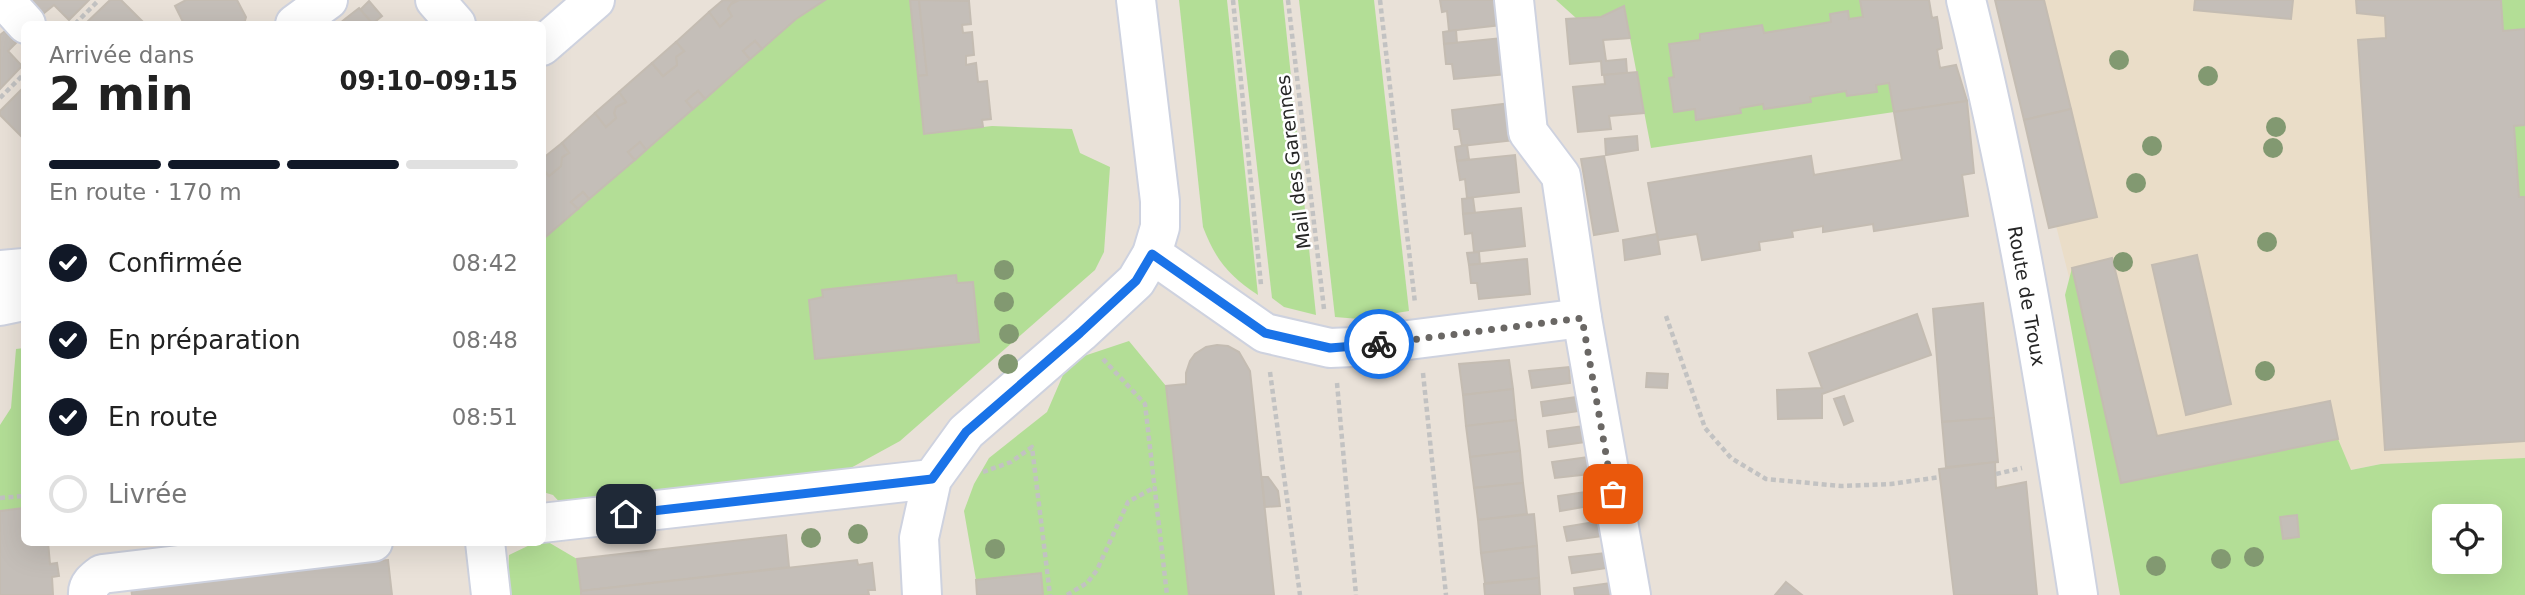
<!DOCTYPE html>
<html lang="fr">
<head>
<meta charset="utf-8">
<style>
  :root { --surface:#fff; --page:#f2f2f2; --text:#222; --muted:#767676; --line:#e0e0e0; --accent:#111827 }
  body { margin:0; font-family:"DejaVu Sans",sans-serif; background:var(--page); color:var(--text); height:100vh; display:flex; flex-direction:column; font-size:26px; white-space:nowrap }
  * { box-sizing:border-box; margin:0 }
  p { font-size:23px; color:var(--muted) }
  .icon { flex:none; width:38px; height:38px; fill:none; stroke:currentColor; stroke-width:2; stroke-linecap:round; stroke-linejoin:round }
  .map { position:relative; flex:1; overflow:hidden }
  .details { position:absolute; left:21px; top:21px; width:525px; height:525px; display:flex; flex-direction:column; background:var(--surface); border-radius:10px; box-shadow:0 7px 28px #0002 }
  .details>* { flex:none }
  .buttons { position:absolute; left:2432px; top:504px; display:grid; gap:14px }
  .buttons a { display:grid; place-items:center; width:70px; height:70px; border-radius:10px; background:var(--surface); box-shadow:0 7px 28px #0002; font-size:35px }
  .pin { position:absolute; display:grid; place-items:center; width:60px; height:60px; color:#fff; margin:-30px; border-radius:14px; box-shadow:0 4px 10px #0006 }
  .courier { position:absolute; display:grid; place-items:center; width:70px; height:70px; margin:-35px; border:5px solid #1a73e8; border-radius:50%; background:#fff; color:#222; box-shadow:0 2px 9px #0007 }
  .summary em { font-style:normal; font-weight:600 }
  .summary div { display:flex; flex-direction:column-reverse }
  .summary { display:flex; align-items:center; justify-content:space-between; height:119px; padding:0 28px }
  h1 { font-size:46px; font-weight:600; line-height:52px }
  .bar { display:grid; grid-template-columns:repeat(4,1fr); gap:10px 7px; align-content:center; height:84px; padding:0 28px }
  .bar i { height:9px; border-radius:5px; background:var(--line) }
  .bar .on { background:var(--accent) }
  .bar p { grid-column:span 4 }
  ol { padding:0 28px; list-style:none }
  li { display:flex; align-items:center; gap:21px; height:77px }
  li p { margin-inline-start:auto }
  li .icon { padding:7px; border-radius:50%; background:var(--accent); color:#fff; stroke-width:4 }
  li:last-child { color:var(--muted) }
  li i { width:38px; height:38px; border:4px solid var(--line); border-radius:50% }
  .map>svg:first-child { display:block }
</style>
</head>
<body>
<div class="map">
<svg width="2525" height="595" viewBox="0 0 2525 595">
  <rect width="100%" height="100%" fill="#e9e1d8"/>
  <polygon fill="#eaddc8" points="1999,0 2525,0 2525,478 2381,464 2350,470 2121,483"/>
  <g fill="#b3de96" fill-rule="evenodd">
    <path d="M825 0H910L924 134 992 126 1072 129 1080 153 1110 167 1104 252 1095 270 900 441 785 504 588 533 553 495 543 492 542 240 796 19ZM956 275 957 283 973 282 979 341 816 359 809 300 823 297V290Z"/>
    <path d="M1179 0H1227L1258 295C1229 276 1215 259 1203 227Z"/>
    <polygon points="1238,0 1283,0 1316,315 1284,307 1272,298"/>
    <polygon points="1299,0 1374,0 1409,311 1359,319 1335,317"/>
    <polygon points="1556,0 1860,0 1863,17 1849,19 1848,11 1830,14 1831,22 1764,33 1762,25 1700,34 1700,40 1669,44 1674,77 1669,78 1674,112 1695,109 1741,113 1740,108 1763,104 1764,109 1811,102 1810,97 1846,91 1847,96 1877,92 1876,85 1889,83 1894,112 1651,148 1624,7 1601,17 1576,18"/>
    <polygon points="2501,0 2525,0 2525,29 2503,31"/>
    <polygon points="2525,125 2525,197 2519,197 2514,126"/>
    <path d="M2072 268 2121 483 2338 439 2351 470 2381 464 2525 458V595H2120L2065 295ZM2445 516H2490V562H2445Z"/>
    <polygon points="1129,341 1166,386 1189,595 1043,595 1041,573 976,580 964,511 974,484 989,458 1047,412 1069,361"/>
    <polygon points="24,348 24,508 0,511 0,425 11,408 16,349"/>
    <polygon points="543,539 577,559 581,595 507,595 509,555 534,543 542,542"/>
  </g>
  <g fill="#c4beb8" stroke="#c4bcb2" stroke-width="2">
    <polygon points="34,0 89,0 69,20 54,5 43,14 32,2"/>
    <polygon points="110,0 121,0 142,21 138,24 85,24"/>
    <polygon points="186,0 237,0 246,17 244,24 184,24 175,6"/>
    <polygon points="723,0 740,1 732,3 728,9 732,16 720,27 709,12"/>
    <polygon points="739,0 825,0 796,19 762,49 755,41 743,51 750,59 705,99 698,91 686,101 693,109 646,150 640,142 628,152 635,160 589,199 583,192 571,202 578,209 542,240 542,168 549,176 561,166 561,158 569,153 562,143 595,113 606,127 616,118 614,113 616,107 626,102 619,92 652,63 663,76 677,65 676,57 684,51 676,42 709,12 720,27 732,16 728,9 731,4"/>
    <polygon points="910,0 919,0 927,75 918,76"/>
    <polygon points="919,0 969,1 971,24 962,25 963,33 972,32 974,55 966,56 966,65 976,63 978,82 987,81 991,119 982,120 983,127 924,134 918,76 927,75"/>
    <polygon points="1440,0 1498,0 1501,25 1449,31 1447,11 1442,12"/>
    <polygon points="1860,0 1929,0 1932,18 1937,17 1942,48 1937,50 1940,68 1956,65 1967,101 1894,112 1889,83 1876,85 1877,92 1847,96 1846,91 1810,97 1811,102 1764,109 1763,104 1740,108 1741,113 1696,120 1695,109 1674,112 1669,78 1674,77 1669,44 1700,40 1700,34 1762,25 1764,33 1831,22 1830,14 1848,11 1849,19 1863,17"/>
    <polygon points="1995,0 2044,0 2071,109 2024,120"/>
    <polygon points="2195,0 2293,0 2291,19 2194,10"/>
    <polygon points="2356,0 2501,0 2503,31 2525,29 2525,125 2514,126 2519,197 2525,197 2525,441 2385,450 2358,40 2386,38 2385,16 2357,13"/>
    <polygon points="369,1 382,16 372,24 360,10"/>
    <polygon points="1624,6 1630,38 1603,40 1606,61 1626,59 1627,73 1602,75 1601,61 1570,64 1566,19 1601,17"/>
    <polygon points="359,8 373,24 339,24 345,19"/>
    <polygon points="1456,30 1457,43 1444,44 1443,32"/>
    <polygon points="5,31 16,43 8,51 22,66 0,89 0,35"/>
    <polygon points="1502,38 1507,74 1454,79 1452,64 1446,64 1444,44"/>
    <polygon points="755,41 762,49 750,59 743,51"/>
    <polygon points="676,42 684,51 676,57 677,65 663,76 652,63"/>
    <polygon points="1637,72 1644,113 1609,116 1611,129 1578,132 1573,87 1605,84 1604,75"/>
    <polygon points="24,87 24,139 0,115 0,111"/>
    <polygon points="698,91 705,99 693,109 686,101"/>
    <polygon points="619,92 626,102 616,107 614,113 616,118 606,127 595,113"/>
    <polygon points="1967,101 1974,173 1962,175 1968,216 1874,231 1873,224 1823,232 1823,226 1792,231 1793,237 1759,242 1760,250 1702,260 1697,234 1658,240 1648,183 1811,156 1814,175 1902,160 1894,112"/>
    <polygon points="1510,103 1514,140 1462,146 1459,129 1454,129 1452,110"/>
    <polygon points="2071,109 2097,217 2049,228 2024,120"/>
    <polygon points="1637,136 1638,150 1606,155 1605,139"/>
    <polygon points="640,142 646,150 635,160 628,152"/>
    <polygon points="562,143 569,153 562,157 561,166 549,176 542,168 542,159"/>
    <polygon points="1467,145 1469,159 1457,161 1455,147"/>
    <polygon points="1515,155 1519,192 1467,198 1465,179 1460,180 1457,161"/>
    <polygon points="1604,156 1618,231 1594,235 1581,159"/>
    <polygon points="583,192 589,199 578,209 571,202"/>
    <polygon points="1473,198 1475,213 1463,214 1462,199"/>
    <polygon points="1521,208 1525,246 1474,252 1472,233 1465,234 1463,214"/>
    <polygon points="1657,234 1660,254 1625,260 1623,240"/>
    <polygon points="1479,252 1480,264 1469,265 1467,253"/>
    <polygon points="2197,255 2231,404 2186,415 2152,265"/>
    <polygon points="2112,258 2157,436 2330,401 2338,439 2121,483 2072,268"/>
    <polygon points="1527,259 1530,294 1479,299 1477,283 1471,283 1469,265"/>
    <polygon points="956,275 957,283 973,282 979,342 815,359 809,300 823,297 822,290"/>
    <polygon points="1983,303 1994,418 1942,422 1933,309"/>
    <polygon points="1917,314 1931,355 1822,394 1822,418 1778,419 1777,390 1822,388 1809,353"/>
    <polygon points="1217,345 1228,346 1239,352 1250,371 1274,595 1189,595 1166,386 1186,384 1186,373 1190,361 1195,354 1206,347"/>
    <polygon points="1509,360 1513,389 1463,395 1459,364"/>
    <polygon points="1569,367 1570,383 1532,388 1529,371"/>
    <polygon points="1647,373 1668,374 1667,388 1646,387"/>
    <polygon points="1513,389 1516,420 1466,426 1463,395"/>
    <polygon points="1844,396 1853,421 1844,425 1834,399"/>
    <polygon points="1577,397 1579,411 1543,416 1541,402"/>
    <polygon points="1994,418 1998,462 1946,467 1942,422"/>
    <polygon points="1516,420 1520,451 1470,457 1466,426"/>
    <polygon points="1583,426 1586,442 1549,447 1547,431"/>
    <polygon points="1520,451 1523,483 1474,488 1470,457"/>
    <polygon points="1589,457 1590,474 1555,478 1552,462"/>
    <polygon points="1995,462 1996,488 2026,482 2037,595 1954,595 1939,469"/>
    <polygon points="1262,477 1268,477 1278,491 1280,506 1265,507"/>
    <polygon points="1523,483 1527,514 1478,520 1474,488"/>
    <polygon points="1593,491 1595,505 1560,511 1558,496"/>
    <polygon points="24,508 24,542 48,542 50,564 57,563 59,576 52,577 53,595 0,595 0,511"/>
    <polygon points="1534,514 1537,546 1481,553 1478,520"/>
    <polygon points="2297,515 2299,537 2283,539 2280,517"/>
    <polygon points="1601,521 1603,536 1567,541 1564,527"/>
    <polygon points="786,535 789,567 581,591 577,559"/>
    <polygon points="1537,546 1539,578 1485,583 1481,553"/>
    <polygon points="1605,553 1607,568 1572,573 1569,557"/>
    <polygon points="374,555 375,561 388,560 392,595 132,595 131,587 361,563 360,557"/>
    <polygon points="857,560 858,565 872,563 875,590 868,590 869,595 581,595 581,591"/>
    <polygon points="1041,573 1043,595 977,595 976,580"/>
    <polygon points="1539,578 1540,595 1485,595 1484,584"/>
    <polygon points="1786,582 1802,595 1775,595"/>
    <polygon points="1610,583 1612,595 1575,595 1574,588"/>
  </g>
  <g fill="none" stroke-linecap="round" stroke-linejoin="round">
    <g stroke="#ced2df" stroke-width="42">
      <g id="minor">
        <polyline points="7,0 8,4 26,24"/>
        <polyline points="435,0 456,24"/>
        <polyline points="1514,0 1528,132 1561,176 1582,318 1631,595"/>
        <path d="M1966 0C2015 195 2047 396 2078 595"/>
        <polyline points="295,24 328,0"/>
        <polyline points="542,46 595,0"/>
        <polyline points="1152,254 1265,333 1330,348 1353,347 1582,318"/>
        <polyline points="0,270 24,268"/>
        <polyline points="0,306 24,301"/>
        <polyline points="542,523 932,479"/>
        <polyline points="485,542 491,595"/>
        <path d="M88 595C87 585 95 579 102 574L373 542"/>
        <polyline points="922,595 919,538 932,479 966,432 1080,333 1136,281 1152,254 1160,227 1160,201 1136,0"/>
      </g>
    </g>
    <g stroke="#c2c2c2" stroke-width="4.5" stroke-dasharray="5 3.5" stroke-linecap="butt">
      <polyline points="1233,0 1261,285"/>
      <polyline points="1288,0 1324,309"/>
      <polyline points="1380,0 1415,303"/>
      <polyline points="75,24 99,0"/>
      <polyline points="0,98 24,74"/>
      <polyline points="1666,316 1705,428 1731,458 1766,479 1841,486 1891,484 1940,477"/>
      <polyline points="1103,359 1145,404 1167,595"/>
      <polyline points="1270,372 1300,595"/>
      <polyline points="1423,373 1446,595"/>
      <polyline points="1337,383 1356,595"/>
      <polyline points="983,472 1011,462 1032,447 1050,595"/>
      <polyline points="1996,474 2022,468"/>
      <polyline points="0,498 24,496"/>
      <polyline points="1067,595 1087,583 1097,570 1128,502 1155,487"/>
    </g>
    <use href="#minor" stroke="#fff" stroke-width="38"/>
  </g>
  <g fill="#829971">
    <circle cx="2119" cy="60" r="10"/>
    <circle cx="2208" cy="76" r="10"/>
    <circle cx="2276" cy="127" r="10"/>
    <circle cx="2152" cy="146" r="10"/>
    <circle cx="2273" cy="148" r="10"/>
    <circle cx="2136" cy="183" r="10"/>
    <circle cx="2267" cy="242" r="10"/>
    <circle cx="2123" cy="262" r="10"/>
    <circle cx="1004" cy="270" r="10"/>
    <circle cx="1004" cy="302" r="10"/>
    <circle cx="1009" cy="334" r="10"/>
    <circle cx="1008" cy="364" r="10"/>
    <circle cx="2265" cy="371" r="10"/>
    <circle cx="858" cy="534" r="10"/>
    <circle cx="811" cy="538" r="10"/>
    <circle cx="995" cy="549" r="10"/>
    <circle cx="2254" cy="557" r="10"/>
    <circle cx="2221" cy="559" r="10"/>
    <circle cx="2156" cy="566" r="10"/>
  </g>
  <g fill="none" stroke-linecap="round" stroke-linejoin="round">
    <polyline stroke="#6a6764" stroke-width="7" stroke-dasharray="0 12.6" points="1379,344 1582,318 1613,494"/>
    <polyline stroke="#1a73e8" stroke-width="9" points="626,514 932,479 966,432 1080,333 1136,281 1152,254 1265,333 1330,348 1379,344"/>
  </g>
  <g text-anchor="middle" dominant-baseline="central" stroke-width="5" stroke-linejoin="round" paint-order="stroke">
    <g font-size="19" fill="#262626" stroke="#fff">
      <text transform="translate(1293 162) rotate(-97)">Mail des Garennes</text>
      <text transform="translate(2027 296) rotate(80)">Route de Troux</text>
    </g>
  </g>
</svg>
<div class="buttons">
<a><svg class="icon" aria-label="locate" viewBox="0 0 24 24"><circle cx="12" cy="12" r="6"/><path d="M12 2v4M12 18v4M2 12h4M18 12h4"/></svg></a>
</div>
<div class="pin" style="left:1613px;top:494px;background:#ea580c"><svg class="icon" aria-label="bag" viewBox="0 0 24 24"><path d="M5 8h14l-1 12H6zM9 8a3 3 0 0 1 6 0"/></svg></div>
<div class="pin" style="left:626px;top:514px;background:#1f2937"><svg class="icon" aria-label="home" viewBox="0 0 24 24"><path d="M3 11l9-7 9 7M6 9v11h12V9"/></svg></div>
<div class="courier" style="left:1379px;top:344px"><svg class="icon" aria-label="bike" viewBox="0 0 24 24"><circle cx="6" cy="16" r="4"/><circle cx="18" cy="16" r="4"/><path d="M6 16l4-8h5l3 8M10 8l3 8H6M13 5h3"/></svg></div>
<section class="details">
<div class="summary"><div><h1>2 min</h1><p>Arrivée dans</p></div><em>09:10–09:15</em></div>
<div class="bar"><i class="on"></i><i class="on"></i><i class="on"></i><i></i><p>En route · 170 m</p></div>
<ol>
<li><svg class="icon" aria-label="check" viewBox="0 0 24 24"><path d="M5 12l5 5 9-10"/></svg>Confirmée<p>08:42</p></li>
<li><svg class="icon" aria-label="check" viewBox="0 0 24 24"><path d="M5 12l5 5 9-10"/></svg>En préparation<p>08:48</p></li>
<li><svg class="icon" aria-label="check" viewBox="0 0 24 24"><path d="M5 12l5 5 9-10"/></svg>En route<p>08:51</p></li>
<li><i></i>Livrée</li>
</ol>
</section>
</div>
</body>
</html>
